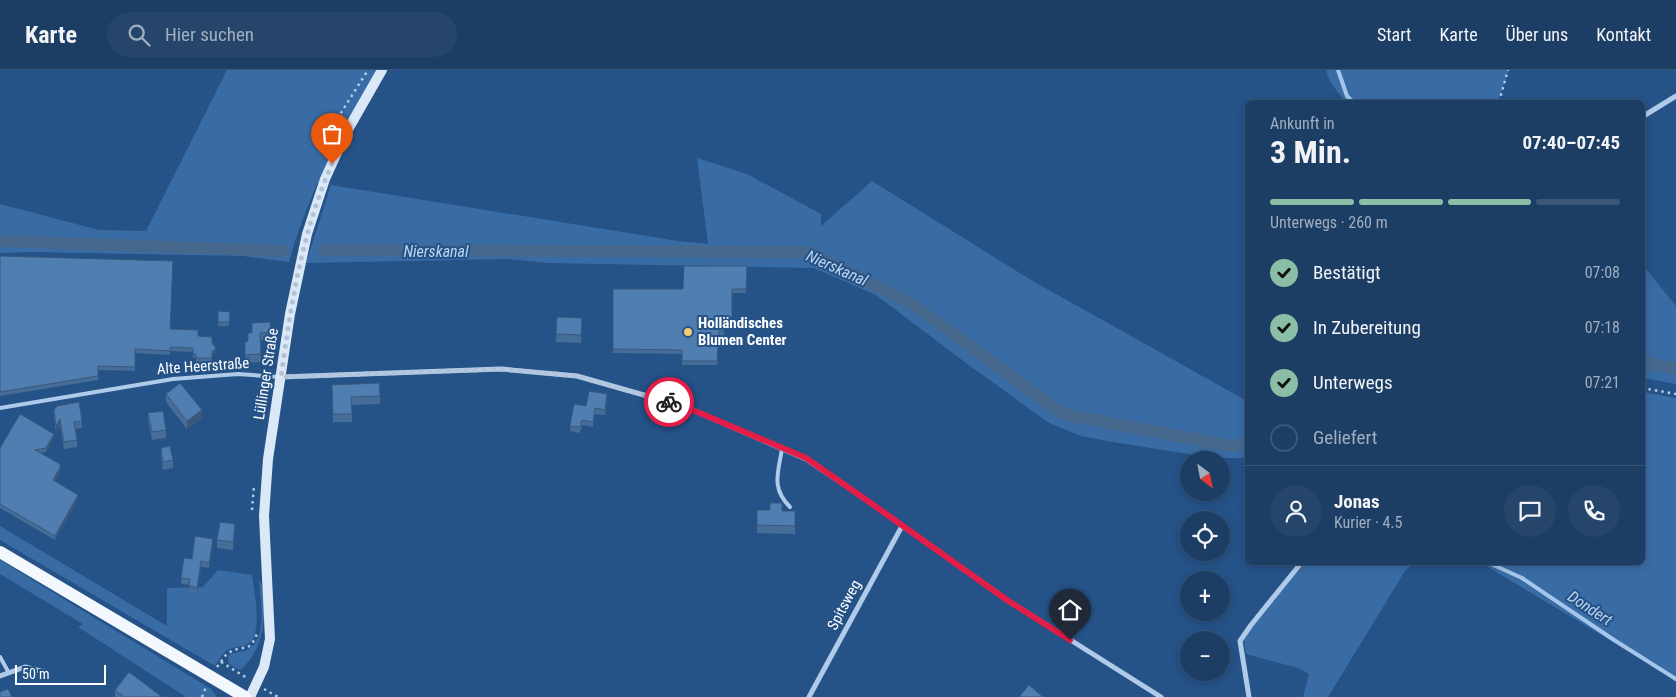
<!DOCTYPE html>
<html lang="de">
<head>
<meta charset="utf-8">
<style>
  :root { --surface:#1c3e65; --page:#25456b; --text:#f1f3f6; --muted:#a0aebf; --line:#3a5779; --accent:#8abfa5 }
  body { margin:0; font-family:"Roboto Condensed",sans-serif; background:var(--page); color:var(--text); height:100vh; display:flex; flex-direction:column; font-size:19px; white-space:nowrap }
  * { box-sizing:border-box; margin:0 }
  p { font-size:16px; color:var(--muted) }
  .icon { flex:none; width:28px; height:28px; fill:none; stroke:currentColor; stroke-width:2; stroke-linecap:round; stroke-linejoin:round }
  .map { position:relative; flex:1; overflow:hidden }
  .details { position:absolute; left:1245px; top:30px; width:400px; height:465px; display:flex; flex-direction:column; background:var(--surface); border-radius:8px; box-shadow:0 2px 8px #0003,0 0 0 1px var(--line) }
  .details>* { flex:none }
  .needle { width:32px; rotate:148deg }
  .controls { position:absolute; left:1180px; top:381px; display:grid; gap:10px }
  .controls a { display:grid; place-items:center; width:50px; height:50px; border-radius:50%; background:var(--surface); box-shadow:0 2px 8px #0003,0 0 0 1px var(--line); font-size:25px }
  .scale { position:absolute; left:15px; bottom:12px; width:91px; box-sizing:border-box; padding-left:5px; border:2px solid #fff; border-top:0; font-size:14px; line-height:18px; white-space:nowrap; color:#fff; -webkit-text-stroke:4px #255287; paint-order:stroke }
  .pin { position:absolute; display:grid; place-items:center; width:42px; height:42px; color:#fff; margin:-51px -21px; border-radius:50% 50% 50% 0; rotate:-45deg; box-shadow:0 0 5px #0007 }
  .pin .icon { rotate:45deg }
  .courier { position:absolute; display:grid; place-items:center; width:50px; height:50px; margin:-25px; border:4px solid #e11d48; border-radius:50%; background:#fff; color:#222; box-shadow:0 1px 6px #0007 }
  .summary em { font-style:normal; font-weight:700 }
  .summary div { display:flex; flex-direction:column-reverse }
  .summary { display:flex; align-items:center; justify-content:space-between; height:85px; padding:0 25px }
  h1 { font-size:32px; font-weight:700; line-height:38px }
  .bar { display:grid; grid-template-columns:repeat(4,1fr); gap:8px 5px; align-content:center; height:60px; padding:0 25px }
  .bar i { height:6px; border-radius:4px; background:var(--line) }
  .bar .current { background:var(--accent) }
  .bar p { grid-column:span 4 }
  .line { display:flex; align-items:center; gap:12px; padding:0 25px; border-top:1px solid var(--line) }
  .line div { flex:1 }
  .round { display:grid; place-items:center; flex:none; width:52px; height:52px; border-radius:26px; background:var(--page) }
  ol { padding:0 25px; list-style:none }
  li { display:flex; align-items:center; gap:15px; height:55px }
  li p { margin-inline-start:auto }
  li .icon { padding:5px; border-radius:50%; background:var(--accent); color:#111; stroke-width:4 }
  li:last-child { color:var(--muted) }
  li i { width:28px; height:28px; border:2px solid var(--line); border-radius:50% }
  header { display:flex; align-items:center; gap:30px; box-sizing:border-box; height:70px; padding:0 25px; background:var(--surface); border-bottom:1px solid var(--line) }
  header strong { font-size:24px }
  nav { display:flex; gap:28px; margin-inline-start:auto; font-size:18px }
  .search { width:350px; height:45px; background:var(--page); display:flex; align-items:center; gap:12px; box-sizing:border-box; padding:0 18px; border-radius:28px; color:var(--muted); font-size:19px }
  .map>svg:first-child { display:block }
</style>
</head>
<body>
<header>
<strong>Karte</strong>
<div class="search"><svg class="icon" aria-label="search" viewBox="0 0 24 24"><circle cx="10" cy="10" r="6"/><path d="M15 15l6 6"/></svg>Hier suchen</div>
<nav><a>Start</a><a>Karte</a><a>Über uns</a><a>Kontakt</a></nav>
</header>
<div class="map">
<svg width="1676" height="627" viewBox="0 0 1676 627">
  <rect width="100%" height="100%" fill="#255287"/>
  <g fill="#396ca4">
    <path d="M227 0H377C342 61 308 123 289 192L243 186 31 182 0 183V134L99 160 146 161Z"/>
    <path d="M1326 0H1509L1498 32H1346C1338 22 1329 13 1326 0Z"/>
    <polygon points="697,88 747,104 821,144 821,156 872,111 1031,210 1247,331 1247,388 1214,388 1113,372 1081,366 1049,353 966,293 876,225 814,198 548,193 507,189 306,193 331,115 678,171 708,174"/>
    <polygon points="1642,194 1676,236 1676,314 1643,308"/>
    <polygon points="1643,322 1676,328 1676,612 1662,601 1481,493 1642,492"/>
    <path d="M0 456 167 556V518L203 517 218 500 252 505C254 521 263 563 249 573 243 578 233 576 227 580 222 584 218 591 215 596L0 470Z"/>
    <polygon points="0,490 211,619 217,627 186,627 78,557 83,554 0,504"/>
    <polygon points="1305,493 1413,493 1405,501 1328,627 1303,627 1309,604 1298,598 1246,584 1244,570 1247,563"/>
    <path d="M259 510C263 515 263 522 264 528 266 554 261 583 240 600L229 594 228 586C235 581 243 583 250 578 268 566 260 529 259 510Z"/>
  </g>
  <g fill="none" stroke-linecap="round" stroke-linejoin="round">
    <g stroke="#a4c6ea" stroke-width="4">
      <polyline points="1338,0 1347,26 1353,32"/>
      <polyline points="1487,492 1522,508 1614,570 1676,609"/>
    </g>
    <g stroke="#47688d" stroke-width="12">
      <polyline points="0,171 283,181"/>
      <polyline points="324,180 808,182 912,234 1063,344 1230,376 1248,374"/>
      <polyline points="1642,292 1676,299"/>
    </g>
    <g stroke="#b0cbe9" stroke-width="2.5" stroke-dasharray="2.5 4" stroke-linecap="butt">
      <polyline points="1499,32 1508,0"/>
      <polyline points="330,67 339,46 368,0"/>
      <polyline points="1642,318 1676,324"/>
      <polyline points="252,440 254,415"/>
      <polyline points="221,592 247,608"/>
      <polyline points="217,597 226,585 233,580 248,577 252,574 258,562"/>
      <polyline points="264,619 278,627"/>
      <polyline points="202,627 206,617"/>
    </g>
    <g stroke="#b0cbe9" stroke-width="4">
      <polyline points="0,338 173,309 238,304 279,307"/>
      <path d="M782 379C778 403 771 418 790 437"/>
      <polyline points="0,587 9,603"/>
    </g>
    <g stroke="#b0cbe9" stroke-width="5">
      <polyline points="1642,47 1676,26"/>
      <polyline points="281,307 501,299 577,306 686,337 806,389 865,429 1007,530 1161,627"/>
      <polyline points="0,606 25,597 44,602"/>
      <polyline points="809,627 902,456"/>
      <polyline points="1249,627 1240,571 1251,555 1302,492"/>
    </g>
    <polyline stroke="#dae8f7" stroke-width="10" points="250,627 264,597 270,569 264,446 268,389 290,244 307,164 325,109 346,63 382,0"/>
    <polyline stroke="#f3f7fe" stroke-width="12" points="0,482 245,627"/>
  </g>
  <g fill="#466c98">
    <polygon points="0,186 171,259 198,266 212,273 216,282 212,286 212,293 196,292 196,288 193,288 193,282 170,281 170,285 135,283 135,301 98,300 98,310 0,326"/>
    <polygon points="747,196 746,223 732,223 732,251 724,251 724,265 719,265 717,295 682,295 682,284 613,283 613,219 683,219"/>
    <polygon points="230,242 229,256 218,256 218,252"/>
    <polygon points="557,247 582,248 581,273 556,272"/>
    <polygon points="270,252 271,270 260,270 261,292 245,293 245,272 248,272 252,263"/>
    <polygon points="332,323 380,326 380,334 352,335 352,352 333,352"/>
    <polygon points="166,324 202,348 187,359 166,332"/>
    <polygon points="607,330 605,345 595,344 593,357 582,355 580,363 570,361 570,356 586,336"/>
    <polygon points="54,340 82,351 82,358 75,359 77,370 77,377 64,379 60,356 56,363 54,347"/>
    <polygon points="148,343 166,360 166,368 152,370 148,351"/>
    <polygon points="54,368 46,382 40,383 60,402 55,411 78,429 55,470 0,438 0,378"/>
    <polygon points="161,378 173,390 173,398 163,400 161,386"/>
    <polygon points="782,441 795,441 795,464 757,463 757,455"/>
    <polygon points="235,462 233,480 217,478 217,470"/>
    <polygon points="213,475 209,498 201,497 197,524 189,522 189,515 181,514 181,508 192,489"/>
    <polygon points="115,620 162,627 115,627"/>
  </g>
  <g fill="#39587c">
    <polygon points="216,278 216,282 212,286 212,282"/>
    <polygon points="202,340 202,348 187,359 187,351"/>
    <polygon points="60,349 60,356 56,363 56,356"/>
    <polygon points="54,364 54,368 46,382 46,378"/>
    <polygon points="60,398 60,402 53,414 53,410"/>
    <polygon points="78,425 78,429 55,470 55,466"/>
    <polygon points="235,454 235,462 233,480 233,472"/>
    <polygon points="213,469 213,475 209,498 209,493"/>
    <polygon points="201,491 201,497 197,524 197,518"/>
  </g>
  <g fill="#517eb1" stroke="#39587c">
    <polygon points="0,186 173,191 170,259 198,260 198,266 212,267 212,273 216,278 212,282 212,288 196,288 196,284 193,284 193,278 170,277 170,281 135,279 135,297 98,296 98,306 0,322"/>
    <polygon points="684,196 747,196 746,219 732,219 732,247 724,247 724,261 719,261 717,291 682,291 682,280 613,279 613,219 683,219"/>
    <polygon points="218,241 230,242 229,252 218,252"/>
    <polygon points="557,247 582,248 581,265 556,264"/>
    <polygon points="270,252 271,262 260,263 261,284 245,285 245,272 248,271 248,263 252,263 252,253"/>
    <polygon points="180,313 202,340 187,351 166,324"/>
    <polygon points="379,313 380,326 351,327 352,344 333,344 332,315"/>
    <polygon points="589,321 607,324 605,340 595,338 593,352 582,350 580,357 570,356 574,334 586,336"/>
    <polygon points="79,332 82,351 74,352 77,370 64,372 60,349 56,356 54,340 57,336"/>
    <polygon points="163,341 166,360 152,362 148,343"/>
    <polygon points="20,344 54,364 46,378 35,380 60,394 60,398 53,410 78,425 55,466 0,434 0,378"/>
    <polygon points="170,376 173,390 163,392 161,378"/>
    <polygon points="770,433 782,433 782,441 795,441 795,456 757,455 757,440 770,440"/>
    <polygon points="220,452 235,454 233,472 217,470"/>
    <polygon points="195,466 213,469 209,493 201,491 197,518 189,516 190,509 181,508 184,488 192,489"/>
    <polygon points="129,602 162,627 124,627 115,620"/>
    <polygon points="1029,615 1043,627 1019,627"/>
    <polygon points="8,619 12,627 0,627 0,622"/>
  </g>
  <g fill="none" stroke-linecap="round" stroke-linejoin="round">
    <path stroke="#b3c2d5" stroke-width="5" stroke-dasharray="0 9" d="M332 94C302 161 291 235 281 307L501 299 577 306 669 332"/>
    <polyline stroke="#e11d48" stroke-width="6" points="669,332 700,343 806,388 865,429 1007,530 1070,570"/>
  </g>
  <circle fill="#f3cb74" stroke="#255287" stroke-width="2" cx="688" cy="262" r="5"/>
  <g text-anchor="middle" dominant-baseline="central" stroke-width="4" stroke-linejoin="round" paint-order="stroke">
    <g font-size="15" font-weight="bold" fill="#fff" stroke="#255287" text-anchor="start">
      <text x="698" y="253">Holländisches<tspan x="698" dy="17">Blumen Center</tspan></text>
    </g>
    <g font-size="15" fill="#fff" stroke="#255287">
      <text transform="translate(203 296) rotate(-4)">Alte Heerstraße</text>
      <text transform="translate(266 304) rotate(-81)">Lüllinger Straße</text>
      <text transform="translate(844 535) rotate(-62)">Spitsweg</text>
    </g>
    <g font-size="16" font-style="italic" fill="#bbd5f0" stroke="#255287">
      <text x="436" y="181">Nierskanal</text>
      <text transform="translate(837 198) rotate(24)">Nierskanal</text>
      <text transform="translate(1590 538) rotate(33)">Dondert</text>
    </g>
  </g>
</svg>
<div class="controls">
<a><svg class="needle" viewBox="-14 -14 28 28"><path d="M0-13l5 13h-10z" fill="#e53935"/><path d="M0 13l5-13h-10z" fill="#a0aebf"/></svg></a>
<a><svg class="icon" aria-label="locate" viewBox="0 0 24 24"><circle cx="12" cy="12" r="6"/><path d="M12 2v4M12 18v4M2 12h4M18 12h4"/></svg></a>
<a>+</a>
<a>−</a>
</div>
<div class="scale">50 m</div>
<div class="pin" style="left:332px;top:94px;background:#ea580c"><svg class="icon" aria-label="bag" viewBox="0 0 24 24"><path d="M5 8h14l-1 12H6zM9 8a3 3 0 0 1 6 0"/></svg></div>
<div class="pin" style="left:1070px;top:570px;background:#1f2937"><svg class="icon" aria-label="home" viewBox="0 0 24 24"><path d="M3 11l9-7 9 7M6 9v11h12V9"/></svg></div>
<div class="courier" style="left:669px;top:332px"><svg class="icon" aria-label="bike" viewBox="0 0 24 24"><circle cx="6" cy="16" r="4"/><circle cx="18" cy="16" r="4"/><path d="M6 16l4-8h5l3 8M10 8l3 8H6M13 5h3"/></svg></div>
<section class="details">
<div class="summary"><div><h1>3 Min.</h1><p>Ankunft in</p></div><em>07:40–07:45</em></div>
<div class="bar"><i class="current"></i><i class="current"></i><i class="current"></i><i></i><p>Unterwegs · 260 m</p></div>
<ol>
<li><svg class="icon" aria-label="check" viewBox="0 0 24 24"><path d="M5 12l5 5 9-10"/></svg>Bestätigt<p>07:08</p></li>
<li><svg class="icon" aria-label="check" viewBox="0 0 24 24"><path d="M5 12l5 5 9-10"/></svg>In Zubereitung<p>07:18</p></li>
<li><svg class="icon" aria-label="check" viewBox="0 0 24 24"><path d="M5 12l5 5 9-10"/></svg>Unterwegs<p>07:21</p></li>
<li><i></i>Geliefert</li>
</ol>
<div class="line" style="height:90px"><a class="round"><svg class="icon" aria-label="person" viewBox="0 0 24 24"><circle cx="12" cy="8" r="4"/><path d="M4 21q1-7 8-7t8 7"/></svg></a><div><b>Jonas</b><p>Kurier · 4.5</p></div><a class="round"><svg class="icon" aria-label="chat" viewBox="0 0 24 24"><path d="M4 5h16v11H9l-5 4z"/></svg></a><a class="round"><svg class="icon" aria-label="phone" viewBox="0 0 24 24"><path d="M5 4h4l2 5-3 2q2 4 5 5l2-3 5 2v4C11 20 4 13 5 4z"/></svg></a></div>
</section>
</div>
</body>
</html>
